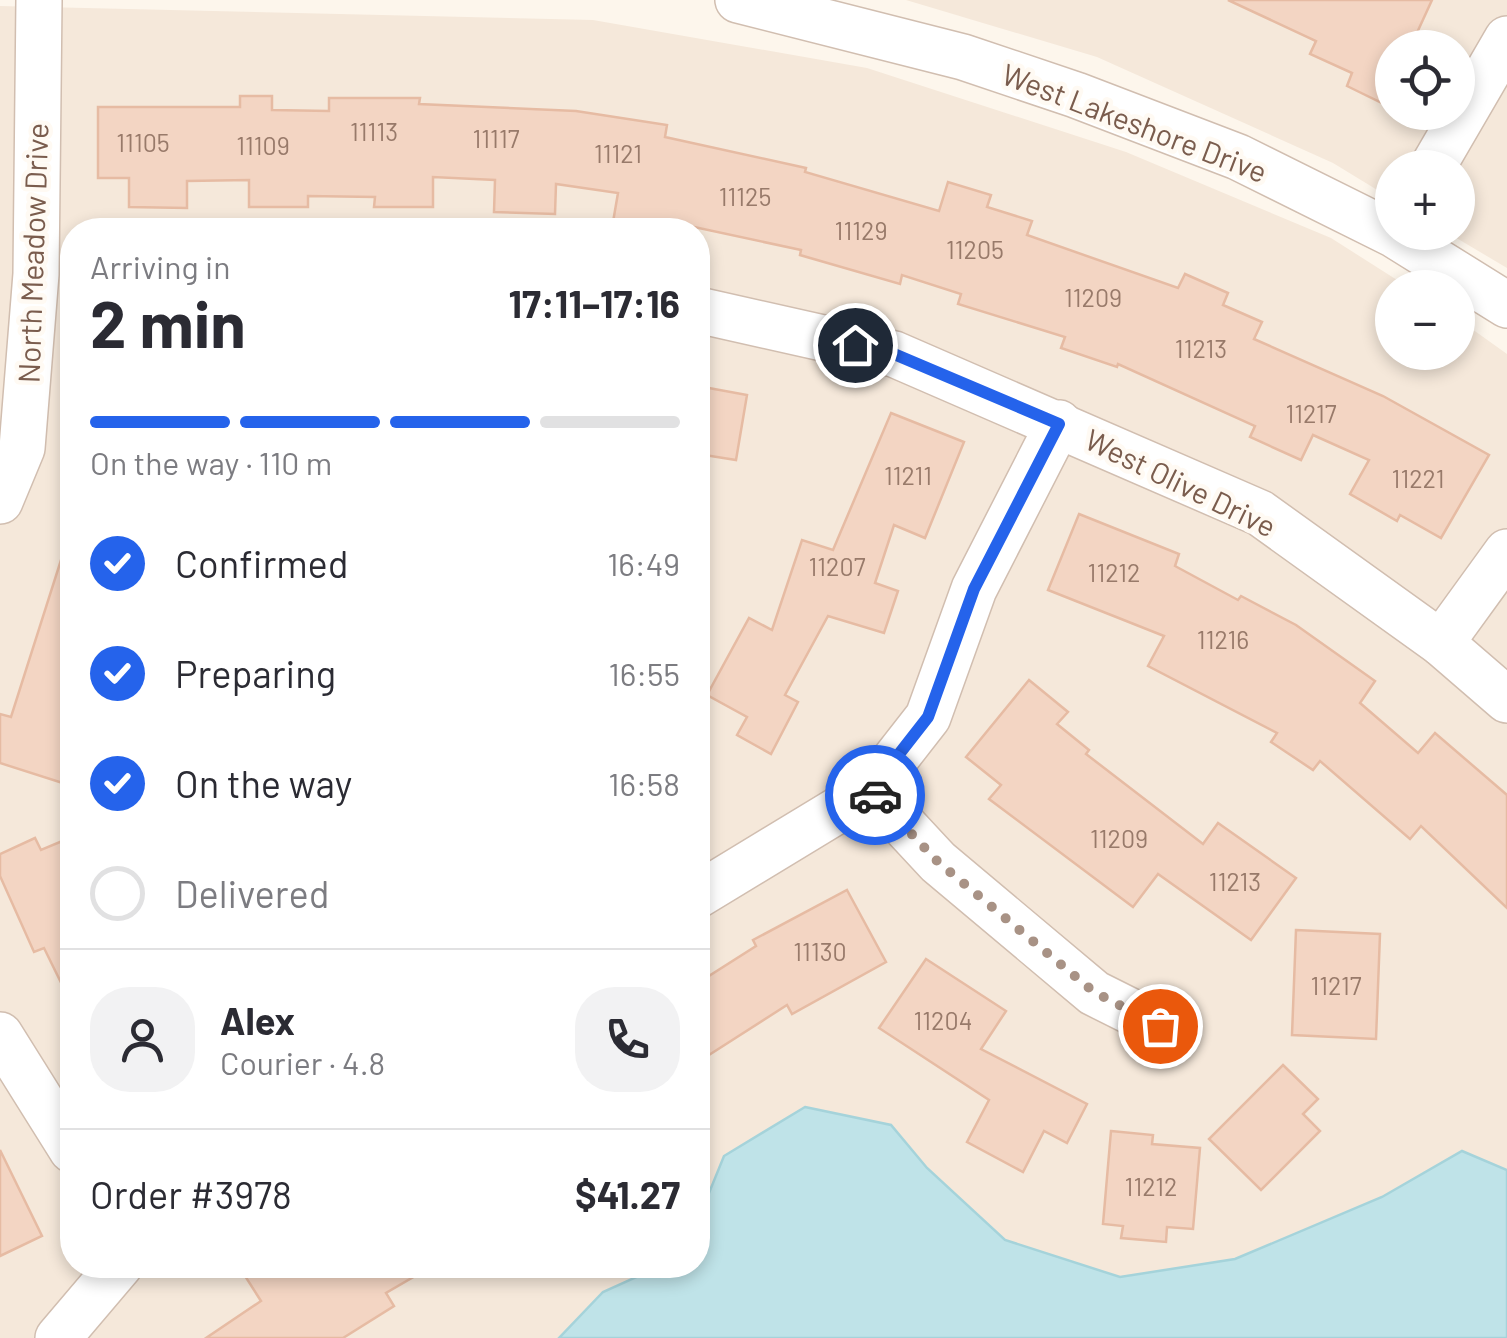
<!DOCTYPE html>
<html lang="en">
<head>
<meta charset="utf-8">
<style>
  :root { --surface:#fff; --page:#f2f2f3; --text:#2b2b33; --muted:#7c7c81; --line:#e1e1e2; --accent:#2563eb }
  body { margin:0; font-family:Barlow,sans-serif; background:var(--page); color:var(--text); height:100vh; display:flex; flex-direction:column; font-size:38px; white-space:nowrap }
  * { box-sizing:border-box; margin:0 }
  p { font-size:32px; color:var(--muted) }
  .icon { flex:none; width:55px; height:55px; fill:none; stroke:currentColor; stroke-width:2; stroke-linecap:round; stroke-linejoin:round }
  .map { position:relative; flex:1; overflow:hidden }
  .sheet { position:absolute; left:60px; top:218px; width:650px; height:1060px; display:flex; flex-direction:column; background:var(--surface); border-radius:40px; box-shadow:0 5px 15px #0003 }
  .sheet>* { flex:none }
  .controls { position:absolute; left:1375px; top:30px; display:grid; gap:20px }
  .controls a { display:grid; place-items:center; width:100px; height:100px; border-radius:50%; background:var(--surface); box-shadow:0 5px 15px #0003; font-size:50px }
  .pin { position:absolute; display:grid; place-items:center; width:85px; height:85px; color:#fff; margin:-42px; border:5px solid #fff; border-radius:50%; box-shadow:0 2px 10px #0007 }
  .courier { position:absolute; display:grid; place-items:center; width:100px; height:100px; margin:-50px; border:8px solid #2563eb; border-radius:50%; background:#fff; color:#222; box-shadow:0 2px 12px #0007 }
  .summary em { font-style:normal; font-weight:700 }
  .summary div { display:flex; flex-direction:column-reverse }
  .summary { display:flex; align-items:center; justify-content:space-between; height:170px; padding:0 30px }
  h1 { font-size:65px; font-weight:700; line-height:75px }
  .bar { display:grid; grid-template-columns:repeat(4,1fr); gap:15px 10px; align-content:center; height:120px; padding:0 30px }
  .bar i { height:12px; border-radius:8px; background:var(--line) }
  .bar .on { background:var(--accent) }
  .bar p { grid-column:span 4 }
  .line { display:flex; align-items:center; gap:25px; padding:0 30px; border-top:2px solid var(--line) }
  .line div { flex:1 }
  .round { display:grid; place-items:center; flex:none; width:105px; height:105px; border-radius:40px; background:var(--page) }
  ol { padding:0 30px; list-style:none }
  li { display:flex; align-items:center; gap:30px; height:110px }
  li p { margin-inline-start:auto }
  li .icon { padding:10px; border-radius:50%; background:var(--accent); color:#fff; stroke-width:4 }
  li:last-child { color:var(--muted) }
  li i { width:55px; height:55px; border:5px solid var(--line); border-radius:50% }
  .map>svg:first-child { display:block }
</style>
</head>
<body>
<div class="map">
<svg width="1507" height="1338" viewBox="0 0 1507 1338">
  <rect width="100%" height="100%" fill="#fdf6ec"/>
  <g fill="#f5e8da" fill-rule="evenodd">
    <path d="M906 0H1507V268L1448 233 1458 232V168H1392V199L1333 163 1097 57ZM1392 48H1458V112H1392Z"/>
    <polygon points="0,6 593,20 867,68 1126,152 1331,238 1408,287 1392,288 1392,352 1458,352 1458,319 1507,354 1507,1170 1461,1152 1382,1197 1235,1259 1120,1277 1005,1240 927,1168 891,1125 724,1156 698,1220 698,230 72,230 72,1265 663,1265 603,1292 559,1338 0,1338"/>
  </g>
  <polygon fill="#bfe3e8" stroke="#a5d3da" stroke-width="2.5" points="805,1107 891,1125 927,1168 1005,1240 1120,1277 1235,1259 1382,1197 1462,1151 1507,1170 1507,1338 559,1338 603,1292 663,1265 698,1265 698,1220 724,1156"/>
  <g fill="#f3d5c3" stroke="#e6bba3" stroke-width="2.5">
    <polygon points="1228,0 1432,0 1410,48 1392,48 1392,86 1384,104 1347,86 1352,73 1310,54 1316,41"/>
    <polygon points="240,96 272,96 272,110 329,111 329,98 420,98 419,104 576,111 667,125 665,137 806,168 805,172 939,211 948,182 991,195 987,207 1032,221 1027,235 1178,288 1185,274 1228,293 1223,305 1262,322 1254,339 1383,396 1489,455 1441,538 1400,515 1397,521 1350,494 1369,460 1313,435 1301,460 1250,437 1255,426 1118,364 1117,367 1061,348 1065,337 958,304 961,294 902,275 900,284 800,255 801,250 671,222 670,230 664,230 613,222 618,193 556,184 555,214 494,212 495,180 433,177 433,207 374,207 375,197 308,196 308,207 249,207 249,180 187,181 187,208 129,207 129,178 98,178 98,107 240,107"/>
    <polygon points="698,386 747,395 736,460 698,454"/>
    <polygon points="891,413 964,442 925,538 894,525 875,583 898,591 884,633 828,616 785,695 798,702 771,754 737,735 747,717 707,695 749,618 772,630 802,540 833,550"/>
    <polygon points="1079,514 1179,554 1175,566 1238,600 1241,596 1296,625 1375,681 1360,703 1418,753 1435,733 1507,795 1507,908 1421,826 1410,839 1320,761 1313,770 1271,742 1277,733 1148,666 1164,636 1048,590"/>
    <polygon points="68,538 72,539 72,786 0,763 0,714 11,717"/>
    <polygon points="1029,680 1068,712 1057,724 1089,750 1086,754 1203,844 1218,823 1296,878 1251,940 1158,874 1133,907 989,799 1001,785 966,757"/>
    <polygon points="72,837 72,1005 44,948 34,952 0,876 0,854 35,838 41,850"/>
    <polygon points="847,890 886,962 792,1014 787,1005 698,1062 698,983 756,946 753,940"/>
    <polygon points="1296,930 1380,934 1376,1039 1292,1035"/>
    <polygon points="926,959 1006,1011 981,1049 1087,1104 1067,1143 1044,1131 1023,1172 967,1142 989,1100 879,1028"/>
    <polygon points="1283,1065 1318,1099 1303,1114 1320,1131 1261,1190 1209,1139"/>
    <polygon points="1111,1131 1153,1135 1152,1144 1200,1148 1193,1229 1167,1227 1166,1242 1121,1238 1123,1226 1103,1224"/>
    <polygon points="0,1150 42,1236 0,1256"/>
    <polygon points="263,1265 434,1265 386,1293 394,1306 343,1338 206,1338 261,1301 245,1276"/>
  </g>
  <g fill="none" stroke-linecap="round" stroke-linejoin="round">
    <g stroke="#d1beb0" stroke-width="48">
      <g id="minor">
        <polyline points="738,0 963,57 1076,95 1238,157 1393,234 1507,305"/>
        <polyline points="1432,168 1507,39"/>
        <polyline points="698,310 894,354 1260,513 1441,643 1507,700"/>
        <polyline points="0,501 22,448 36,274 39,0"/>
        <polyline points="1441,643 1507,552"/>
        <polyline points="871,790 938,862 1094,993 1160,1026"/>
        <polyline points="698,895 871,790 928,717 974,589 1059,423"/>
        <polyline points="0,1035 72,1150"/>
        <polyline points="58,1338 120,1265"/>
      </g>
    </g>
    <use href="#minor" stroke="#fff" stroke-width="45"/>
  </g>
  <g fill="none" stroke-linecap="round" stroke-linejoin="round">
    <polyline stroke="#a89285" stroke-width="10" stroke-dasharray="0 18" points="875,795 938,862 1094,992 1160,1026"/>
    <polyline stroke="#2563eb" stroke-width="12" points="855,345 894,354 1059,424 974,589 928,717 871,790 875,795"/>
  </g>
  <g text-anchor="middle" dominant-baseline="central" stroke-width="9" stroke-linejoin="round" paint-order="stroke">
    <g font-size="25" fill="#987a6a">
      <text x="374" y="131">11113</text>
      <text x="496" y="138">11117</text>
      <text x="143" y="142">11105</text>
      <text x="263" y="145">11109</text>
      <text x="618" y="153">11121</text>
      <text x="745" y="196">11125</text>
      <text x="861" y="230">11129</text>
      <text x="975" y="249">11205</text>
      <text x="1093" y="297">11209</text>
      <text x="1201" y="348">11213</text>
      <text x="1311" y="413">11217</text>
      <text x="908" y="475">11211</text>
      <text x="1418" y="478">11221</text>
      <text x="837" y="566">11207</text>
      <text x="1114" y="572">11212</text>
      <text x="1223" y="639">11216</text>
      <text x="1119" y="838">11209</text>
      <text x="1235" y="881">11213</text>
      <text x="820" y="951">11130</text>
      <text x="1336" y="985">11217</text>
      <text x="943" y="1020">11204</text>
      <text x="1151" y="1186">11212</text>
    </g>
    <g font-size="30" fill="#7a5c4d" stroke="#fffaf3">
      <text transform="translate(1135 122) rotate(21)">West Lakeshore Drive</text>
      <text transform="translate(32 253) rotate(-88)">North Meadow Drive</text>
      <text transform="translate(1181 482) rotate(26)">West Olive Drive</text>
    </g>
  </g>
</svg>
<div class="controls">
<a><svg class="icon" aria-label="locate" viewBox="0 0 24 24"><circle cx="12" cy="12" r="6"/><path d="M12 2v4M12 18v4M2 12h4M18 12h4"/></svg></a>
<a>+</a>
<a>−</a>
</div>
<div class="pin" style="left:1160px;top:1026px;background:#ea580c"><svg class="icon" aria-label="bag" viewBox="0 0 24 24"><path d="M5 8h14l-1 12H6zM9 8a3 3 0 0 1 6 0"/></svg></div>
<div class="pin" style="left:855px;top:345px;background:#1f2937"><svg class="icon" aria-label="home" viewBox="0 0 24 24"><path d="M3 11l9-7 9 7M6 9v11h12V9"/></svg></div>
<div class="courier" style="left:875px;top:795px"><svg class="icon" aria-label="car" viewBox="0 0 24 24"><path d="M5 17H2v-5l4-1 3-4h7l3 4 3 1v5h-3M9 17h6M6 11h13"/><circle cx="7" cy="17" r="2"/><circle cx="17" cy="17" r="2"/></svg></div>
<section class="sheet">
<div class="summary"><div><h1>2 min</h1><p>Arriving in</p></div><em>17:11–17:16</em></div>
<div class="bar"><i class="on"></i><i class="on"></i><i class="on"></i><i></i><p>On the way · 110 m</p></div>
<ol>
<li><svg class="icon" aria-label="check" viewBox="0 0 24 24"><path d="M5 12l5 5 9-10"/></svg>Confirmed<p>16:49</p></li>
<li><svg class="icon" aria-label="check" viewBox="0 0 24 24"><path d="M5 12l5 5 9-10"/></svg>Preparing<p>16:55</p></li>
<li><svg class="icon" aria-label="check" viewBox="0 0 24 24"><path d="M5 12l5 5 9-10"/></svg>On the way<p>16:58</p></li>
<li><i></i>Delivered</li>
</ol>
<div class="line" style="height:180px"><a class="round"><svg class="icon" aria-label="person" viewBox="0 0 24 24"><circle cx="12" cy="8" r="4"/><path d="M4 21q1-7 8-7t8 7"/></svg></a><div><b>Alex</b><p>Courier · 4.8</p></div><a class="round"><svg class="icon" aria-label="phone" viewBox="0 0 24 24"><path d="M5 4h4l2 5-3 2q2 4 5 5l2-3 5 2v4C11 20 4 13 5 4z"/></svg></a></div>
<div class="line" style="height:130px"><div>Order #3978</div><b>$41.27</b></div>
</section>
</div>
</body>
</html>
